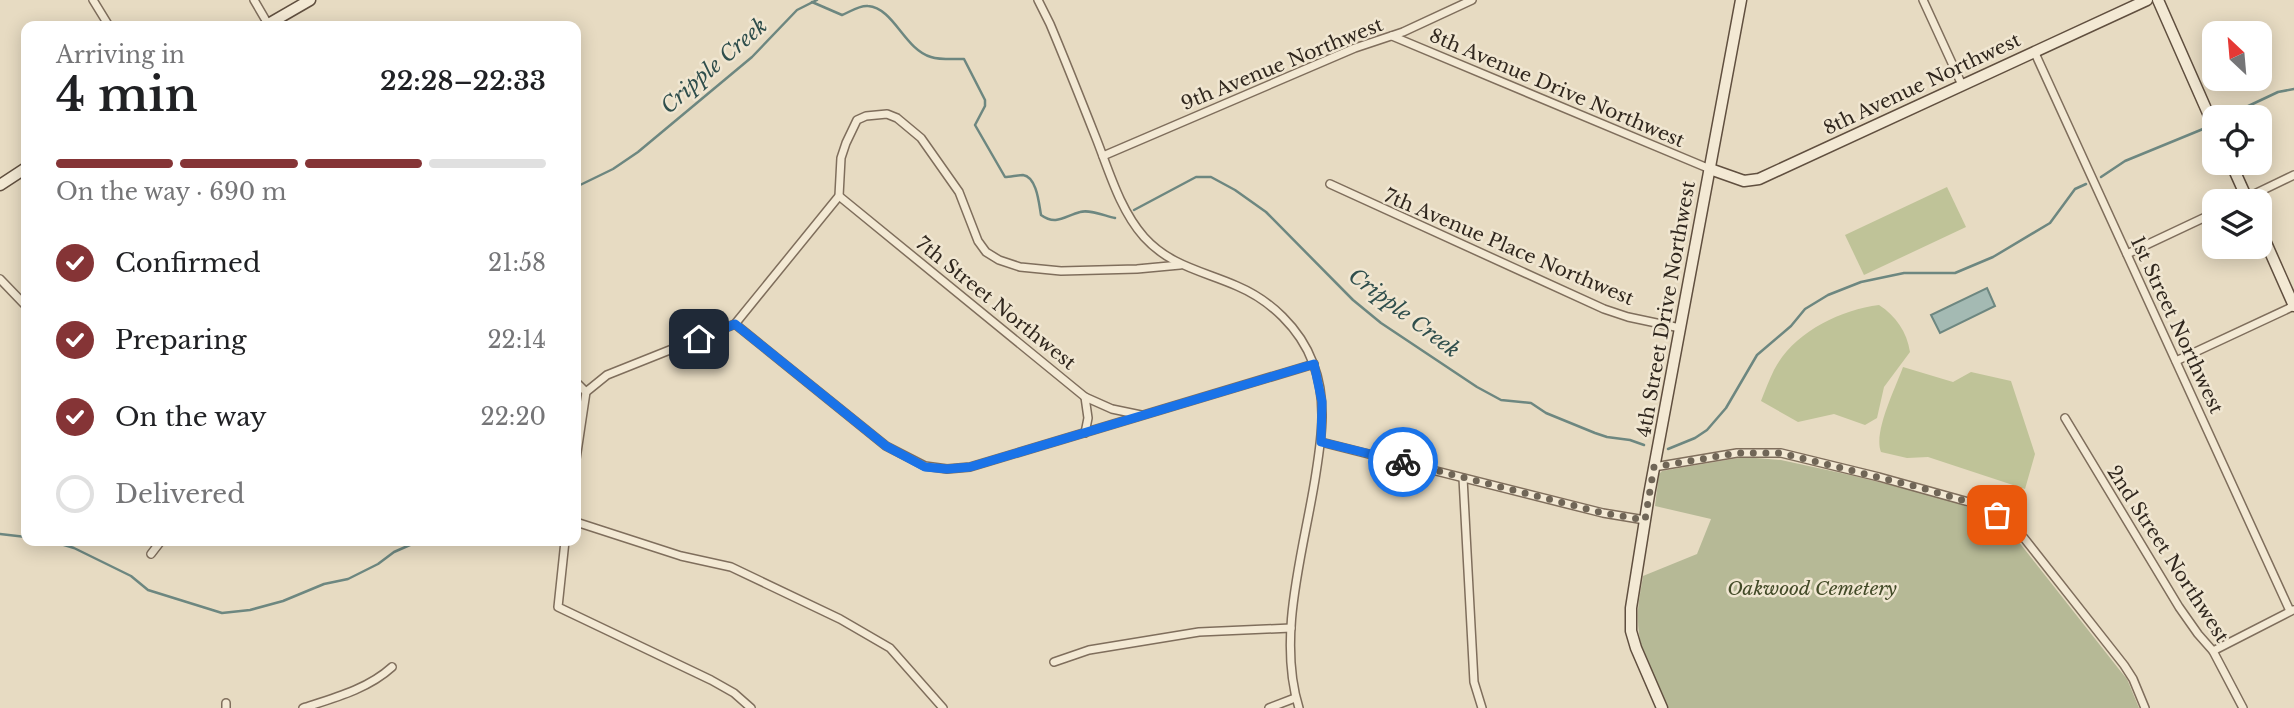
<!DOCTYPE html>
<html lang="en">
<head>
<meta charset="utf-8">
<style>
  :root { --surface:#fff; --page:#f2f2f2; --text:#202124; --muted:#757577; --line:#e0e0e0; --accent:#853436 }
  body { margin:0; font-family:"Libre Baskerville",serif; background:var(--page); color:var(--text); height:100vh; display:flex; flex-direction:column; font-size:26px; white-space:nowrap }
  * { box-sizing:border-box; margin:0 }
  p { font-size:23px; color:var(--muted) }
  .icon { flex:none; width:38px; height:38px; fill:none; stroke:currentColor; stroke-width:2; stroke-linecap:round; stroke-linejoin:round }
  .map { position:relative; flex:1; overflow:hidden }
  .panel { position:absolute; left:21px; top:21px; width:560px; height:525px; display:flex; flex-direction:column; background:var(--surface); border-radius:14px; box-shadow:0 4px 18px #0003 }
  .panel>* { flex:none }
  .needle { width:46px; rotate:334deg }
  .buttons { position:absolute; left:2202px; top:21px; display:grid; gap:14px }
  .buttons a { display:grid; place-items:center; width:70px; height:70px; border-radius:14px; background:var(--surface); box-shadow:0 4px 18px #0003; font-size:35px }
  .pin { position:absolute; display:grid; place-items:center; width:60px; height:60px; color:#fff; margin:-30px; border-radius:14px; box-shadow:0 4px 10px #0006 }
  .courier { position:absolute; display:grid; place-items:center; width:70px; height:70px; margin:-35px; border:5px solid #1a73e8; border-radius:50%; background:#fff; color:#222; box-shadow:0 2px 9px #0007 }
  .summary em { font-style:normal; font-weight:600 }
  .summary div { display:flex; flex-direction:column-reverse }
  .summary { display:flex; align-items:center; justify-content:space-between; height:119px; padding:0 35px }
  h1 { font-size:46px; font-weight:600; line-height:52px }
  .bar { display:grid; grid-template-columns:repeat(4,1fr); gap:10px 7px; align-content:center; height:84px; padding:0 35px }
  .bar i { height:9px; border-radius:5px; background:var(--line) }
  .bar .active { background:var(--accent) }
  .bar p { grid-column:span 4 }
  ol { padding:0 35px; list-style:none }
  li { display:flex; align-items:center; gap:21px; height:77px }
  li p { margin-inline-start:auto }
  li .icon { padding:7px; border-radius:50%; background:var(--accent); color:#fff; stroke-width:4 }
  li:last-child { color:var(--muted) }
  li i { width:38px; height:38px; border:4px solid var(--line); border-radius:50% }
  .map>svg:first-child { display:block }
</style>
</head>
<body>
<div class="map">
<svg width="2294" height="708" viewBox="0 0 2294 708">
  <rect width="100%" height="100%" fill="#e7dbc2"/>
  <g fill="#bfc398">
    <polygon points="1947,187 1966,227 1864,275 1845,235"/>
    <path d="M1879 305C1896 316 1907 332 1910 352L1884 387 1877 418 1865 425 1834 414 1798 422 1761 401C1765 391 1769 380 1774 370 1793 333 1839 310 1879 305Z"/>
    <path d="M1903 367 1953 382 1971 372 2011 381 2035 454 2025 489 1928 457 1907 458 1881 452C1873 432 1896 387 1903 367Z"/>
  </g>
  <path fill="#b6b996" d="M1744 457 1781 460 1850 475 1951 500 1990 517 2018 541 2118 668 2127 679 2139 708H1668C1655 681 1638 651 1638 620 1637 606 1641 590 1643 576L1697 554 1711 519 1655 506 1659 474 1662 471Z"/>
  <polygon fill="#a4bab3" stroke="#6d8780" stroke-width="2" points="1987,288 1995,306 1940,333 1931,315"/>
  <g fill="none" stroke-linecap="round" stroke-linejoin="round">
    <g stroke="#6d8780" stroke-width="2.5">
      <path d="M812 2 842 15C850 12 859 5 868 6 894 8 904 49 931 57 940 60 953 59 964 59L985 100V106L975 125 1005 177C1010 177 1018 175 1023 175 1037 177 1039 204 1041 215 1056 226 1065 216 1080 212 1090 209 1105 216 1115 218"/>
      <polyline points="2225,117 2278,92 2294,89"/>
      <polyline points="2101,177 2125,161 2203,129"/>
      <polyline points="576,187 613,169 638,152 752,57 797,10 817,0"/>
      <polyline points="1134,210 1196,177 1211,177 1235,190 1266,212 1353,300 1381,323 1477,387 1501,400 1531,403 1546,413 1595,433 1607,437 1630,440 1644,445"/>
      <polyline points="1668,449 1695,438 1707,430 1726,408 1757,355 1791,326 1805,309 1828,295 1861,282 1904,273 1955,273 1993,257 2050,223 2075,189 2086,184"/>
      <polyline points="0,534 26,537"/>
      <polyline points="51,541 74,548 131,576 148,590 222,613 250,610 283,601 324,584 348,579 378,564 394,552 419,541"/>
    </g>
    <g stroke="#7f6e5c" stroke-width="10">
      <g id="street">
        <polyline points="93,0 109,26"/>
        <polyline points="254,0 268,24"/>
        <path d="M1038 0 1050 24C1066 62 1081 100 1096 138 1109 171 1120 210 1144 237 1170 266 1203 271 1237 286 1270 300 1300 328 1313 363 1327 399 1322 435 1316 473 1305 547 1276 634 1299 708"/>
        <polyline points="1923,0 1962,85"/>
        <polyline points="1392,36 1710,169"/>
        <polyline points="2034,51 2290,611"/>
        <polyline points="1103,156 1355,48 1403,32 1472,0"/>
        <polyline points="1330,184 1604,309 1628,317 1680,328"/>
        <polyline points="839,196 1085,397 1112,409 1141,415"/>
        <polyline points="2240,201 2294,175"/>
        <polyline points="2127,254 2214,213"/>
        <polyline points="0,279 26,306"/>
        <polyline points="735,324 886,446 925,466 947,469 970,467 1314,364"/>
        <polyline points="2176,361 2294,306"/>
        <polyline points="576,382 586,392"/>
        <polyline points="2065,418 2179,607 2198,634 2213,651 2243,708"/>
        <polyline points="1085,433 1088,418 1085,397"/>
        <polyline points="1321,442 1603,513 1645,520"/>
        <polyline points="576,459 586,392 607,375 735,324 839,196 841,158 846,143 857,120 866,116 887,114 897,118 921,138 959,192 978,241 986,252 999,260 1020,267 1061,271 1137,269 1180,265"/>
        <polyline points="1654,467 1737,453 1781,453 1879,477 1976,504 1997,515 2024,538 2124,665 2133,679 2145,708"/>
        <polyline points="1463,478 1474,682 1482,708"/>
        <polyline points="576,522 681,556 731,567 840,619 890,648 943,708"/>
        <polyline points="565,541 558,607 711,680 734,693 751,708"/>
        <polyline points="151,554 161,541"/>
        <polyline points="2213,651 2293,610"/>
        <polyline points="1054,662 1089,650 1199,632 1291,628"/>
        <polyline points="226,703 226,708"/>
        <path d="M303 708C334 698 368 689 392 667"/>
        <polyline points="1269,708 1295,698"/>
      </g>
    </g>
    <g stroke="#604f3f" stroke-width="13">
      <g id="secondary">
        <polyline points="2158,0 2214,127"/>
        <polyline points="265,26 310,0"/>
        <polyline points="2231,163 2248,201"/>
        <polyline points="1710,169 1744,181 1759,179 2147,0"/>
        <polyline points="0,185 26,168"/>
        <polyline points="2259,227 2294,306"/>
        <polyline points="1662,708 1636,648 1631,631 1631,608 1649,495 1741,0"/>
      </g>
    </g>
    <use href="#street" stroke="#f3e9d4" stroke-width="7"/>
    <use href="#secondary" stroke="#f3e9d4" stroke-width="10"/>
  </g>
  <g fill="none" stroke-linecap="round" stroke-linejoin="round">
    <polyline stroke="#706657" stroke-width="7" stroke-dasharray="0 12.6" points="1403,462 1603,513 1645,520 1654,467 1737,453 1781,453 1918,487 1976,504 1997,515"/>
    <polyline stroke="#1a73e8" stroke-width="9" points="699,339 735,324 886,446 925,467 947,469 970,467 1314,364 1322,402 1321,442 1403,462"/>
  </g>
  <g text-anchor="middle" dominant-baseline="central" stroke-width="5" stroke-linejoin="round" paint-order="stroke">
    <g font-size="19" fill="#30271e" stroke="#f0e6d1">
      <text transform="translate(1282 64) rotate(-22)">9th Avenue Northwest</text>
      <text transform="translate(1922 84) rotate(-25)">8th Avenue Northwest</text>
      <text transform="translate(1557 88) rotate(23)">8th Avenue Drive Northwest</text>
      <text transform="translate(1509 247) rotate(23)">7th Avenue Place Northwest</text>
      <text transform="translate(996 303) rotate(39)">7th Street Northwest</text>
      <text transform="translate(1666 309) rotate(-80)">4th Street Drive Northwest</text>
      <text transform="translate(2177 325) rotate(65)">1st Street Northwest</text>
      <text transform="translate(2168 554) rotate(57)">2nd Street Northwest</text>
    </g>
    <g font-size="19" font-style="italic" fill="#424a27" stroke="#f0e6d1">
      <text x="1812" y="588">Oakwood Cemetery</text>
    </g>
    <g font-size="21" font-style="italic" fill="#2f4e4c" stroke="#f0e6d1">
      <text transform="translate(714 66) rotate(-41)">Cripple Creek</text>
      <text transform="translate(1404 313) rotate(37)">Cripple Creek</text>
    </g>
  </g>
</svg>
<div class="buttons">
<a><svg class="needle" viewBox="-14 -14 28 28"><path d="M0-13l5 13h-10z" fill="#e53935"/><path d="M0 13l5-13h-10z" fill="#757577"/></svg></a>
<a><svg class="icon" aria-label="locate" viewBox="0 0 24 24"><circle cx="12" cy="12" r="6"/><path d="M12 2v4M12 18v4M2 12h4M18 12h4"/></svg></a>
<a><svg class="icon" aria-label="layers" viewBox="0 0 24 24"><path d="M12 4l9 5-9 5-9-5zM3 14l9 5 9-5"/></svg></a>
</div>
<div class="pin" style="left:1997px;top:515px;background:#ea580c"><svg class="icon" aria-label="bag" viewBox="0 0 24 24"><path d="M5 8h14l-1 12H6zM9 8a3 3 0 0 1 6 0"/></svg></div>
<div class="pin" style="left:699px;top:339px;background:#1f2937"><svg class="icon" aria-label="home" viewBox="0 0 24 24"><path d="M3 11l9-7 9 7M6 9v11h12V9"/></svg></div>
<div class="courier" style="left:1403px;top:462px"><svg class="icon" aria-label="bike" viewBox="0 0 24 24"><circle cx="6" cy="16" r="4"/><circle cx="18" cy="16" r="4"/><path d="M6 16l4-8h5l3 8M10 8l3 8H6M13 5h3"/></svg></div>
<section class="panel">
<div class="summary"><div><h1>4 min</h1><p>Arriving in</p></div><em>22:28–22:33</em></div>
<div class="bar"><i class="active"></i><i class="active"></i><i class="active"></i><i></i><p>On the way · 690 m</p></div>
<ol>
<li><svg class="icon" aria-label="check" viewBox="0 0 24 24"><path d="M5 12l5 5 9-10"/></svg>Confirmed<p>21:58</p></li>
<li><svg class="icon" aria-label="check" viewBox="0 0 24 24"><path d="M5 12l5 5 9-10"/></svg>Preparing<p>22:14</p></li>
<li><svg class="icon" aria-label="check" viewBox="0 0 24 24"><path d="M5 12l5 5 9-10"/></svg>On the way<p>22:20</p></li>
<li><i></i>Delivered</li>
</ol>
</section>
</div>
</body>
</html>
